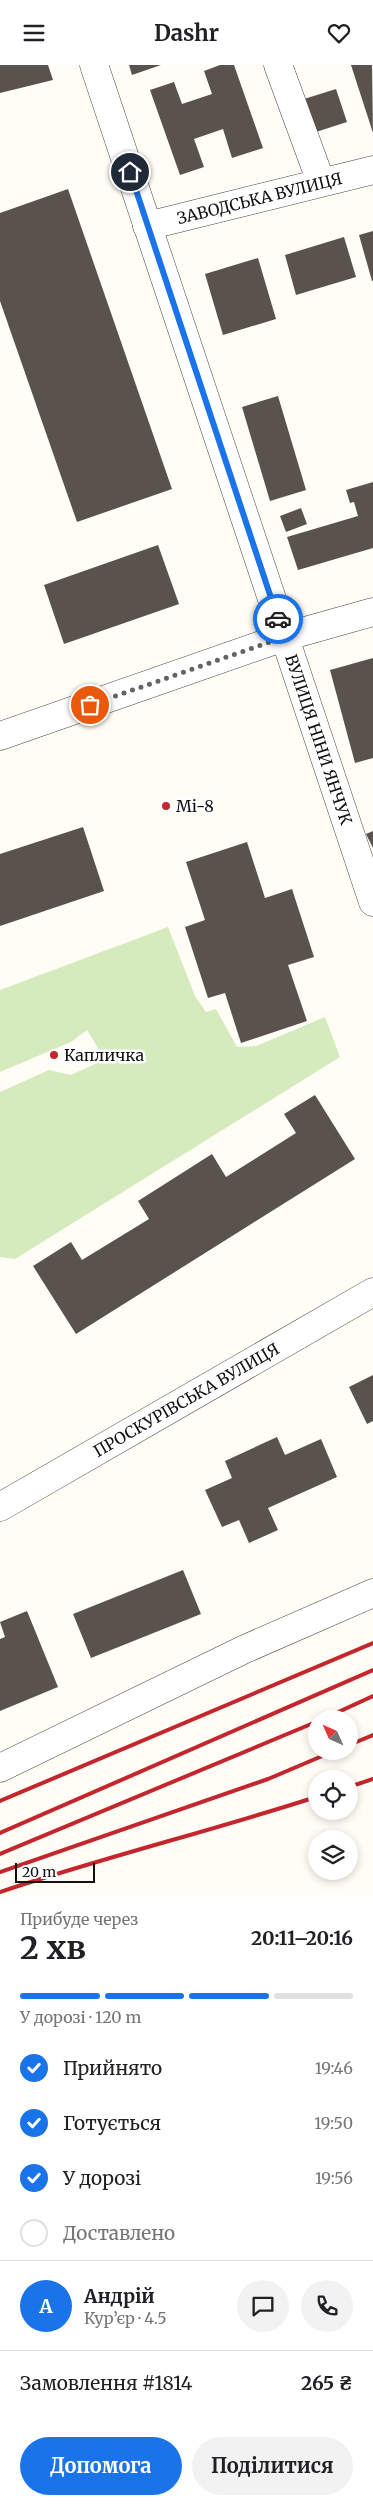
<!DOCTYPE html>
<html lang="uk">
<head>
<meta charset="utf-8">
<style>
  :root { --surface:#fff; --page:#f2f2f2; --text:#202124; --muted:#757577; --line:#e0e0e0; --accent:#1a73e8 }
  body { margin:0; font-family:Merriweather,serif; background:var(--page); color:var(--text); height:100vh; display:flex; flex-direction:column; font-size:19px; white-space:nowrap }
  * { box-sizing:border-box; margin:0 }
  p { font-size:16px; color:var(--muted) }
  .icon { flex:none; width:28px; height:28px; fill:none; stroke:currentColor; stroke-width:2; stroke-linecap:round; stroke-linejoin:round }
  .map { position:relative; height:1830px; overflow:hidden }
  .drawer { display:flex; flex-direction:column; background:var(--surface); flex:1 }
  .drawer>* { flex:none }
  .needle { width:32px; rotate:315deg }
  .buttons { position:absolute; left:308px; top:1645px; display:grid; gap:10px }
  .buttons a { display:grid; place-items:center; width:50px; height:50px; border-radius:50%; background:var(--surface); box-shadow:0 2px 8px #0003; font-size:25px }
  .scale { position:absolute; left:15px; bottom:12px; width:80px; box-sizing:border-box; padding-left:5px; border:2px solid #111; border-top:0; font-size:14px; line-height:18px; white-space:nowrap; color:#111; -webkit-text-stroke:4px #fff; paint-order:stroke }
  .pin { position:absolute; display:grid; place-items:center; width:42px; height:42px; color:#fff; margin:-21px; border:2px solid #fff; border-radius:50%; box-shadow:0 1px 5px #0007 }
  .courier { position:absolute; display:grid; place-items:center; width:50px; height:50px; margin:-25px; border:4px solid #1a73e8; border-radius:50%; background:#fff; color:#222; box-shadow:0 1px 6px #0007 }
  .headline em { font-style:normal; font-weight:700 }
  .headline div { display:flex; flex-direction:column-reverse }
  .headline { display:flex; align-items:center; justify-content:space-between; height:85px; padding:0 20px }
  h1 { font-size:32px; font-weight:700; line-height:38px }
  .bar { display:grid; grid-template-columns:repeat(4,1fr); gap:8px 5px; align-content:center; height:60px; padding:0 20px }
  .bar i { height:6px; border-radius:4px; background:var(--line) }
  .bar .active { background:var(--accent) }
  .bar p { grid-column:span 4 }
  .line { display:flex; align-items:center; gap:12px; padding:0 20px; border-top:1px solid var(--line) }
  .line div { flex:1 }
  .round { display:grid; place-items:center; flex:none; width:52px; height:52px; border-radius:26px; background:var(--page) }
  ol { padding:0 20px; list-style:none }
  li { display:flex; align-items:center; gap:15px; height:55px }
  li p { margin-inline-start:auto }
  li .icon { padding:5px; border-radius:50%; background:var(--accent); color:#fff; stroke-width:4 }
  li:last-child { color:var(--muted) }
  li i { width:28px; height:28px; border:2px solid var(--line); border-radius:50% }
  .action { display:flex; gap:10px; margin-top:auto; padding:10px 20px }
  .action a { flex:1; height:58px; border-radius:30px; background:var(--accent); color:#fff; font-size:20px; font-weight:700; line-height:58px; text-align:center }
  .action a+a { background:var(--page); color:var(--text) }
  header { display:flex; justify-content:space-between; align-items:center; height:65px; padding:0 20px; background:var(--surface); font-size:22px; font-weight:700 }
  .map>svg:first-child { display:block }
</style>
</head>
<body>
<header><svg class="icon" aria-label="menu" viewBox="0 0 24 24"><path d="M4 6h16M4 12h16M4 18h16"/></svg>Dashr<svg class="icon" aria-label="heart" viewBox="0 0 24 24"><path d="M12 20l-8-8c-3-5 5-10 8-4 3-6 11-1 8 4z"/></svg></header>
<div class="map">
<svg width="373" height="1830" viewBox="0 0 373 1830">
  <rect width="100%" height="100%" fill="#fffdf5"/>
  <polygon fill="#d5ebbd" points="168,862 195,931 206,947 216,944 237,982 256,981 325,952 340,992 15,1194 0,1192 0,1027 49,1005 71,1010 95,999 98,983 87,965 71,977 0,1007 0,925"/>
  <g fill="#5a524d">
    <polygon points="0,0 48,0 53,15 0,28"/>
    <polygon points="129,0 161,0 132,10"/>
    <polygon points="220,0 234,0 263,83 232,93 223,64 194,74 204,102 180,110 150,25 174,17 182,39 212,29 204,6"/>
    <polygon points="351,0 372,0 373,68"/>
    <polygon points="336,24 347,57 316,67 304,34"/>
    <polygon points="68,124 172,424 77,457 0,236 0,148"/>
    <polygon points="373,166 373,216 372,216 359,170"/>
    <polygon points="344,172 356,212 296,230 285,190"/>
    <polygon points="258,193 276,254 223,270 205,209"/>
    <polygon points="278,331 306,425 270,436 242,342"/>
    <polygon points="373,417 373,483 298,505 287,472 358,451 354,437 350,438 346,425"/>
    <polygon points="301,443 307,459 286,467 280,451"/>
    <polygon points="158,480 179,539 64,579 44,520"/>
    <polygon points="373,593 373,693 355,698 330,605"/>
    <polygon points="83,762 104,826 0,861 0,789"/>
    <polygon points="373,766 373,783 366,769"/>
    <polygon points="247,777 265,833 292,824 314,892 288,900 307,956 241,978 225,928 208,933 185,862 205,855 186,797"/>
    <polygon points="315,1030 355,1094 76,1269 33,1201 71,1177 82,1195 149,1154 138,1136 212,1089 226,1112 296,1068 284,1049"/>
    <polygon points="373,1310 373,1356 367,1359 349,1322"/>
    <polygon points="277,1372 285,1390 321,1374 337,1412 268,1443 278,1465 249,1478 239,1455 222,1462 205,1425 232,1413 225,1396"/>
    <polygon points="183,1505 201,1549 91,1593 73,1549"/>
    <polygon points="27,1546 58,1622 0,1646 0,1574 5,1572 0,1557"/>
  </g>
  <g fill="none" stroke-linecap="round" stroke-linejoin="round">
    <g stroke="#444" stroke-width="29">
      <g id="minor">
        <path id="s1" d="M94 0 373 837"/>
        <polyline points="278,0 321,117"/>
        <path id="s2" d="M147 161 373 105"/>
        <polyline points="0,671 284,572 373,547"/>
        <path id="s3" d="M0 1442 373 1227"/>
        <polyline points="0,1703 245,1584 373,1528"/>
      </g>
    </g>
    <use href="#minor" stroke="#fff" stroke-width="28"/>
    <g stroke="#c4262e" stroke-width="4">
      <polyline points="323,1654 373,1631"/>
      <polyline points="349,1680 373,1670"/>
      <polyline points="349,1722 373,1714"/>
      <polyline points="0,1736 373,1578"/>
      <polyline points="0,1768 373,1605"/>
      <polyline points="0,1789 316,1657"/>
      <polyline points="0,1807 268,1714 334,1686"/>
      <path d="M0 1827C105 1792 211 1766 316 1732"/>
    </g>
  </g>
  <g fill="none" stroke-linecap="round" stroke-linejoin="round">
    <polyline stroke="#646461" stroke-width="5" stroke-dasharray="0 9" points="90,640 284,572 278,554"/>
    <polyline stroke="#1a73e8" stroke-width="6" points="130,107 278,554"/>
  </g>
  <g fill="#c4262e" stroke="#fff" stroke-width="2">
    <circle cx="166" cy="741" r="5"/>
    <circle cx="54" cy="990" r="5"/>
  </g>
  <g text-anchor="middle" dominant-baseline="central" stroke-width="5" stroke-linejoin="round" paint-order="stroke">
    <g font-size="16" fill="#111" stroke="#fff">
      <text stroke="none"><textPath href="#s2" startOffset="116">ЗАВОДСЬКА ВУЛИЦЯ</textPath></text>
      <text stroke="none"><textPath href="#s1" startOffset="711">ВУЛИЦЯ НІНИ ЯНЧУК</textPath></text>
      <text stroke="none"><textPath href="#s3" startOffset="215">ПРОСКУРІВСЬКА ВУЛИЦЯ</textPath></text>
    </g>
    <g font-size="16" fill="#111" stroke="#fff" text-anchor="start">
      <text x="176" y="741">Mi-8</text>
      <text x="64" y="990">Капличка</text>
    </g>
  </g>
</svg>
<div class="buttons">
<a><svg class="needle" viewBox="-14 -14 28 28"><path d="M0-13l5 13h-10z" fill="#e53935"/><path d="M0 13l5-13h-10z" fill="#757577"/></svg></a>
<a><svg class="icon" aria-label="locate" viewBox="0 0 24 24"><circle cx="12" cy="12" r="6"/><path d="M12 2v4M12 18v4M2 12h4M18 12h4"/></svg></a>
<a><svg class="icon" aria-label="layers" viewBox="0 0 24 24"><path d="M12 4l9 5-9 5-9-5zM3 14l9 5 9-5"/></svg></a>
</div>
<div class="scale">20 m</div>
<div class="pin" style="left:90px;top:640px;background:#ea580c"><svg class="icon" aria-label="bag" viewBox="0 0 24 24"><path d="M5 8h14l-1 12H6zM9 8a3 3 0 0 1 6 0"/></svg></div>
<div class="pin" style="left:130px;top:107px;background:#1f2937"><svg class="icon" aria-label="home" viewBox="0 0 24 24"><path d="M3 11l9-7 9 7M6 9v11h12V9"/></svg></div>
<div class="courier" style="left:278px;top:554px"><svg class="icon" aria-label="car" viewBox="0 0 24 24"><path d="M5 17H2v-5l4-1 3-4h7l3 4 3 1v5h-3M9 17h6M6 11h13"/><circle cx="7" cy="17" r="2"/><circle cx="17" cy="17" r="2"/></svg></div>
</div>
<section class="drawer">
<div class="headline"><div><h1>2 хв</h1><p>Прибуде через</p></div><em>20:11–20:16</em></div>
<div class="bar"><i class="active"></i><i class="active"></i><i class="active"></i><i></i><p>У дорозі · 120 m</p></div>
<ol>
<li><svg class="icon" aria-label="check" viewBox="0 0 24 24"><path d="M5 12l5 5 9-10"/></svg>Прийнято<p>19:46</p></li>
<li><svg class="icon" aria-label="check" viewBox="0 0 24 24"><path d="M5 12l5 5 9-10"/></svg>Готується<p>19:50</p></li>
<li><svg class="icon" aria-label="check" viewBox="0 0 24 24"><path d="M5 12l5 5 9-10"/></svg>У дорозі<p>19:56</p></li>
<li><i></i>Доставлено</li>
</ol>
<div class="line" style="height:90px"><b class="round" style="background:var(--accent);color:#fff">А</b><div><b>Андрій</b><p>Кур’єр · 4.5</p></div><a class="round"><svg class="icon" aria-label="chat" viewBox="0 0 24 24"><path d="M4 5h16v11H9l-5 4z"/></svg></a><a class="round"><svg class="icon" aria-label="phone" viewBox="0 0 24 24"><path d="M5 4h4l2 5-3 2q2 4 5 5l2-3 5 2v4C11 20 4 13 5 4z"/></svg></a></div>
<div class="line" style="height:65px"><div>Замовлення #1814</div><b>265 ₴</b></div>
<div class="action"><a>Допомога</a><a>Поділитися</a></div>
</section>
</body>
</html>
